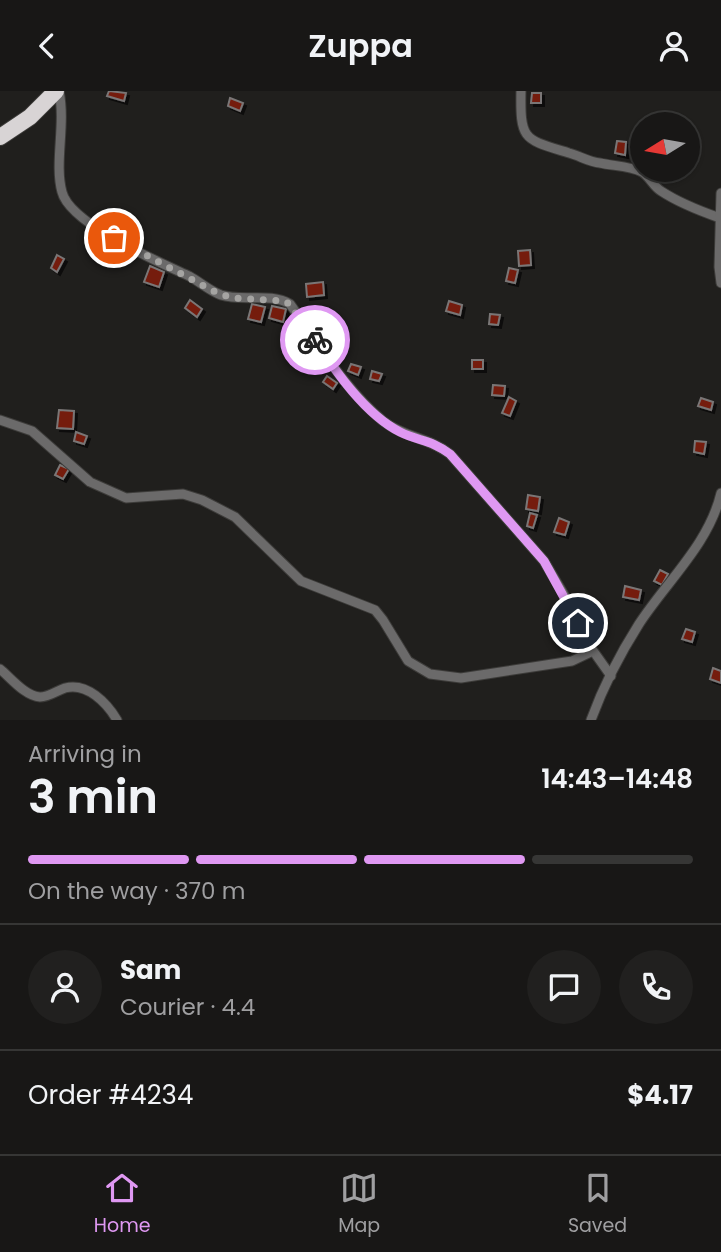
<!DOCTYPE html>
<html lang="en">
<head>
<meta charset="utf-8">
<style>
  :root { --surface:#181716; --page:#21201f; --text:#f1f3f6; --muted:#9f9fa1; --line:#363635; --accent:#df98f2 }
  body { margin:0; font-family:Poppins,sans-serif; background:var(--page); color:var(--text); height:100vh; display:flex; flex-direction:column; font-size:26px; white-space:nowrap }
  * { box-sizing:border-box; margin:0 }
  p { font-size:23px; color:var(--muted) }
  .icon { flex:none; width:38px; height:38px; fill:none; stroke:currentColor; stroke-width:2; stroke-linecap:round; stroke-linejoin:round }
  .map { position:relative; height:629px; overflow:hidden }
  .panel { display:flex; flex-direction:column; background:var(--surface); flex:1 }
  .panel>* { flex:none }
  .needle { width:46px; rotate:259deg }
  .buttons { position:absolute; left:630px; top:21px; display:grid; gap:14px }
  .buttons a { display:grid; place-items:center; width:70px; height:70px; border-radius:50%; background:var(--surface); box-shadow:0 2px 5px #0004,0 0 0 2px var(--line); font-size:35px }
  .pin { position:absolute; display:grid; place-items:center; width:60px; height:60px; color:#fff; margin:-30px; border:4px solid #fff; border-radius:50%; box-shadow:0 2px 7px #0007 }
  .courier { position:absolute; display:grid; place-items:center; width:70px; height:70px; margin:-35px; border:5px solid #df98f2; border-radius:50%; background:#fff; color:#222; box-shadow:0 2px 9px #0007 }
  .head em { font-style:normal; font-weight:600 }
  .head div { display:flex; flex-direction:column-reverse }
  .head { display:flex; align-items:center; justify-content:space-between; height:119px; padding:0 28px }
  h1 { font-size:46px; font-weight:600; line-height:52px }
  .bar { display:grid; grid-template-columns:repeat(4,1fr); gap:10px 7px; align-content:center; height:84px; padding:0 28px }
  .bar i { height:9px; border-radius:5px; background:var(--line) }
  .bar .selected { background:var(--accent) }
  .bar p { grid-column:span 4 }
  .line { display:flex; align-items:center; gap:18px; padding:0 28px; border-top:2px solid var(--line) }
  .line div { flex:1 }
  .round { display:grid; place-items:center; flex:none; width:74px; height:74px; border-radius:37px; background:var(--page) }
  header { display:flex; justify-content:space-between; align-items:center; height:91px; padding:0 28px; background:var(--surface); font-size:32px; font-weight:600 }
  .tab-bar { display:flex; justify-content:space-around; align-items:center; height:98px; border-top:2px solid var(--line); background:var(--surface); font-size:19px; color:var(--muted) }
  .tab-bar a { display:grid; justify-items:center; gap:4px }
  .tab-bar .selected { color:var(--accent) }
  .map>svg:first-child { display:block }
</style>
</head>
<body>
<header><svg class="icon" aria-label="back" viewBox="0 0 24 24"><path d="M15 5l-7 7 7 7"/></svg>Zuppa<svg class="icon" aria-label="person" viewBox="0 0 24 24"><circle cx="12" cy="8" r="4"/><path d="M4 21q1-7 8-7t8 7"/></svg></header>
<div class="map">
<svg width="721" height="629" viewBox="0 0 721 629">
  <defs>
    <filter id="shadow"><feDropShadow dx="3" dy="3" stdDeviation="0" flood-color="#0009"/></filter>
  </defs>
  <rect width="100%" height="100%" fill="#201f1d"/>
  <g fill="#751b0d" stroke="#7a7676" stroke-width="2" filter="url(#shadow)">
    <polygon points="109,0 126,2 124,10 107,5"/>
    <polygon points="532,2 541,2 541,12 531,12"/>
    <polygon points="230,7 243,12 240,20 228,15"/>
    <polygon points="617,50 626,51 625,64 615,62"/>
    <polygon points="93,146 114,156 110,164 89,155"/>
    <polygon points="530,159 531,174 519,175 518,160"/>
    <polygon points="57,164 64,168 57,181 51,177"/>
    <polygon points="150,175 164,181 159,196 144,191"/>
    <polygon points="509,177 518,179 515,192 506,190"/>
    <polygon points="323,191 324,204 307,206 306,193"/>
    <polygon points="190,209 202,218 197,226 185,217"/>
    <polygon points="449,210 462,214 460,224 446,220"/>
    <polygon points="252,213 265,216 261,231 248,228"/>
    <polygon points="272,215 286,218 283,231 269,227"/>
    <polygon points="490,223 500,224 498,234 489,233"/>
    <rect x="472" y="269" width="11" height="9"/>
    <polygon points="351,273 361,276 358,284 348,280"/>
    <polygon points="372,280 382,283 379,290 370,288"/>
    <polygon points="327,285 337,292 333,298 323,291"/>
    <polygon points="493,294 505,295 504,305 492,304"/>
    <polygon points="509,306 516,310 510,325 502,322"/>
    <polygon points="701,307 713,311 711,319 698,315"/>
    <polygon points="59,319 74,320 73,338 57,337"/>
    <polygon points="76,341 87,345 84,353 74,350"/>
    <polygon points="695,350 706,351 704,363 694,361"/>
    <polygon points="60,374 69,378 63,388 55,384"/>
    <polygon points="528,404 540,406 538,420 526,418"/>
    <polygon points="530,422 537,424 533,437 527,435"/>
    <polygon points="559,427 569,431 565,444 554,441"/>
    <polygon points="660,479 668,483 662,494 654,490"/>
    <polygon points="625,495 641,499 639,509 623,506"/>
    <polygon points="686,538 695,541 692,551 682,548"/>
    <polygon points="713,577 721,580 721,592 710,588"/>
  </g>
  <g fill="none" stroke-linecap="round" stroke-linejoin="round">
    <g stroke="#3d3c3a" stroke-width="11">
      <g id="street">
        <path d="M59 0C66 34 54 72 62 101 70 133 159 171 189 185 200 191 210 200 221 204 243 211 270 201 290 213 319 253 344 298 383 330 405 347 428 346 450 363L544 470 567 509 589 554 611 585"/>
        <path d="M521 0C520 50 524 48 569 62 580 65 589 71 600 72 613 75 630 75 642 81 650 86 653 95 661 100 679 112 700 120 720 127"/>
        <polyline points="721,102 719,176 721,192"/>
        <polyline points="0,329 32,340 90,391 126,407 183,403 202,409 235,426 301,490 375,519 383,529 408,570 430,583 461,587 572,570 593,560"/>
        <path d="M0 578C11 587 25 605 40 606 49 606 56 600 65 597 87 591 107 612 117 629"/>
        <path d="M591 629C603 596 620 563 639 533 667 490 709 453 721 402"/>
      </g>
    </g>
    <g stroke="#3d3c3a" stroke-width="18">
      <polyline id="highway" points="0,46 30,26 56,0"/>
    </g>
    <use href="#street" stroke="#6b6a6a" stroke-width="9"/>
    <use href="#highway" stroke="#d8d4d5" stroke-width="16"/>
  </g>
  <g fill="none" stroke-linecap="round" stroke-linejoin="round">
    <polyline stroke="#a5a4a2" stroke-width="7" stroke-dasharray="0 12.6" points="114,147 219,203 235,207 285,210 289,213 315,249"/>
    <path stroke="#df98f2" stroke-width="9" d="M315 249C336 281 365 323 400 341 420 351 430 348 450 363L544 470 578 532"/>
  </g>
</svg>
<div class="buttons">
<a><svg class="needle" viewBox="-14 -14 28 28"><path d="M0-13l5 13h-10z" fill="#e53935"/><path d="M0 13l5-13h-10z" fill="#9f9fa1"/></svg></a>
</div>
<div class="pin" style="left:114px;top:147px;background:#ea580c"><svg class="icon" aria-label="bag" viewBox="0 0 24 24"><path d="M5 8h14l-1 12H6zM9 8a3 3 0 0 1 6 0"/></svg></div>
<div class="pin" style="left:578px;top:532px;background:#1f2937"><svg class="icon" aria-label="home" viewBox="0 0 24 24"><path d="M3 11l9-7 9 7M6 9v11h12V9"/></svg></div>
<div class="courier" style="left:315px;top:249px"><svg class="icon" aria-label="bike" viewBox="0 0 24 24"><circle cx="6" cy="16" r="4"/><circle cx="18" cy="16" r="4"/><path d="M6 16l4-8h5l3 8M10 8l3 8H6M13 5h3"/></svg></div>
</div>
<section class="panel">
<div class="head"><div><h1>3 min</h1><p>Arriving in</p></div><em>14:43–14:48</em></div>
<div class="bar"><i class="selected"></i><i class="selected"></i><i class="selected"></i><i></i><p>On the way · 370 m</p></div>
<div class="line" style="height:126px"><a class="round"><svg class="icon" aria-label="person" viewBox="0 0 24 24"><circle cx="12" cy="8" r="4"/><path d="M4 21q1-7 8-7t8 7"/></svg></a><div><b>Sam</b><p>Courier · 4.4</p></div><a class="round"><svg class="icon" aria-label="chat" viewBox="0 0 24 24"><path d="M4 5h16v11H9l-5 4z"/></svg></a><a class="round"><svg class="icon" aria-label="phone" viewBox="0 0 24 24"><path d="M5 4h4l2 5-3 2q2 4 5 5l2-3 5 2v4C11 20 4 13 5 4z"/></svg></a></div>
<div class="line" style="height:91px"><div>Order #4234</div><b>$4.17</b></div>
</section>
<nav class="tab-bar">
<a class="selected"><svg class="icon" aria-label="home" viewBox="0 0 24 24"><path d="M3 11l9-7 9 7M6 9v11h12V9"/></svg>Home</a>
<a><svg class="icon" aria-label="map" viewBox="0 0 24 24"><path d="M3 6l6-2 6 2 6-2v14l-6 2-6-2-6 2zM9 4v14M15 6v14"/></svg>Map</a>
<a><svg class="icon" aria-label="saved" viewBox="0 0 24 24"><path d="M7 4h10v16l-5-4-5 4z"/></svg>Saved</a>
</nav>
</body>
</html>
